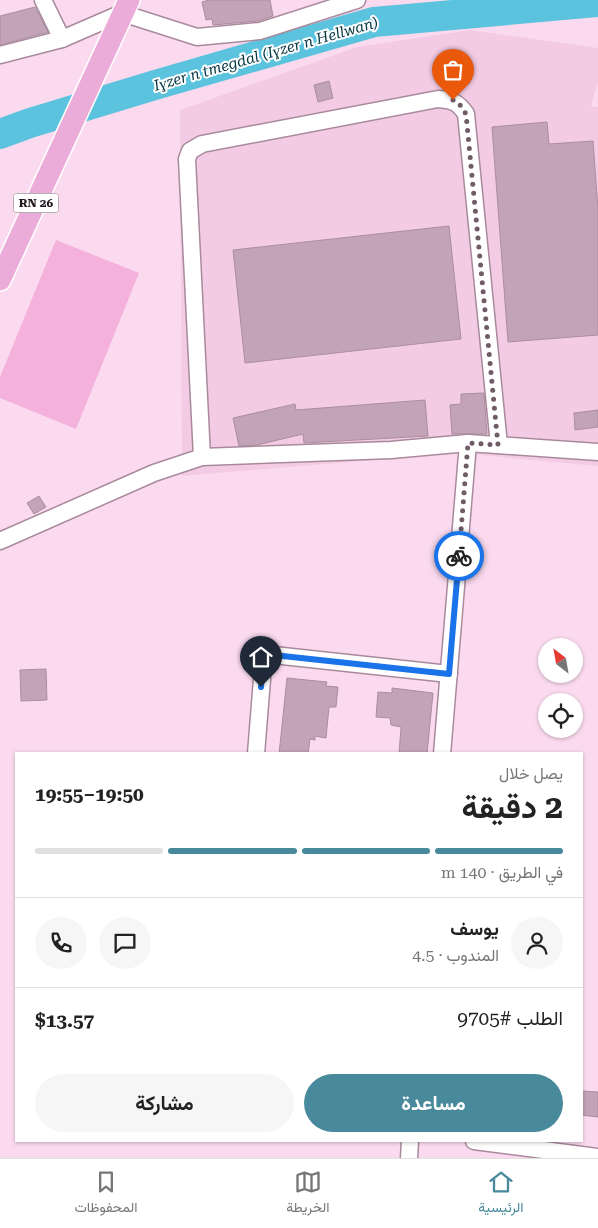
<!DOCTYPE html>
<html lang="ar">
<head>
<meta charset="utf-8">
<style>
  :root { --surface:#fff; --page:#f6f6f6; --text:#222; --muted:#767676; --line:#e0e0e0; --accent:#488a9b }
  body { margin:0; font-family:"Roboto Serif",Vazirmatn,serif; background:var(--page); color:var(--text); direction:rtl; height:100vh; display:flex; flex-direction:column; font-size:19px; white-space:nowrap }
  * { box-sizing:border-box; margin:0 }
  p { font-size:16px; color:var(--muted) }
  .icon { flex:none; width:28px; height:28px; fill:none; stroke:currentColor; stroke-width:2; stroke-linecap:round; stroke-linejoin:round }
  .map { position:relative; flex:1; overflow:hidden; direction:ltr }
  .drawer { position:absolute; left:15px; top:752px; width:568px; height:390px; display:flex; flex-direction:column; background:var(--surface); border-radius:0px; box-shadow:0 1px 4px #0004; direction:rtl }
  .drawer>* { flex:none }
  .needle { width:32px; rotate:329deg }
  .tools { position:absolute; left:538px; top:638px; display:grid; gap:10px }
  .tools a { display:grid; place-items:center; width:45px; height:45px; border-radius:50%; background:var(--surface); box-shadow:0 1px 4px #0004; font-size:25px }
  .pin { position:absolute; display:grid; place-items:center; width:42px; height:42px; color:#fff; margin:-51px -21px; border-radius:50% 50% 50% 0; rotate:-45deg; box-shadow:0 0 5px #0007 }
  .pin .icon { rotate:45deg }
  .courier { position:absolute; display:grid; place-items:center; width:50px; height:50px; margin:-25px; border:4px solid #1a73e8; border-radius:50%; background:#fff; color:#222; box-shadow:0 1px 6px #0007 }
  .summary em { font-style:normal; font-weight:700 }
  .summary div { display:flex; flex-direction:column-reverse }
  .summary { display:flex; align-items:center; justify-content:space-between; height:85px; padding:0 20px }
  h1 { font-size:32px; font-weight:700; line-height:38px }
  .bar { display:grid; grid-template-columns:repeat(4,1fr); gap:8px 5px; align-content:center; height:60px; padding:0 20px }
  .bar i { height:6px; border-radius:4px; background:var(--line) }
  .bar .current { background:var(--accent) }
  .bar p { grid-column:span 4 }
  .line { display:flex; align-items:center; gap:12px; padding:0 20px; border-top:1px solid var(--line) }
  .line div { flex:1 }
  .round { display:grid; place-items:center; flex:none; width:52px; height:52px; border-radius:26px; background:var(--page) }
  .cta { display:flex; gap:10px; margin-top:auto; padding:10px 20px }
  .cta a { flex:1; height:58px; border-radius:30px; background:var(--accent); color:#fff; font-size:20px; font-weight:700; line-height:58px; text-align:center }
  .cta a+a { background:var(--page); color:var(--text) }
  .tabs { display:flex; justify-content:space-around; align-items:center; height:70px; border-top:1px solid var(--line); background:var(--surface); font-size:14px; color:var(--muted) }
  .tabs a { display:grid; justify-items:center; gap:2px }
  .tabs .current { color:var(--accent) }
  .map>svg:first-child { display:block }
</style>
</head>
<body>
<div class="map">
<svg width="598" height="1158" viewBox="0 0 598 1158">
  <rect width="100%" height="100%" fill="#fbdaef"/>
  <polygon fill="#f3cbe4" points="470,30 598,48 598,81 591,106 598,107 598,466 458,453 182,476 180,110 357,47"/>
  <polygon fill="#f3b1dc" points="56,240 139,273 76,429 0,398 0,377"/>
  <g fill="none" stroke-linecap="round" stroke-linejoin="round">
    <polyline stroke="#5bc3dd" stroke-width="30" points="0,134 30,123 155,85 374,22 598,2"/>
  </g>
  <g fill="#c2a3b7" stroke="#ab8da0">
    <polygon points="209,0 270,0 273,16 258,21 213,25 212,19 206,20 202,2"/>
    <polygon points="35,7 48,32 0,45 0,16"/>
    <polygon points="329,81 333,98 318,102 314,85"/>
    <polygon points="547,122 549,144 593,141 598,209 598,335 508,342 492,127"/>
    <polygon points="449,226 461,339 245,363 233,250"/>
    <polygon points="484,393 487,434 452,434 450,405 461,404 461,394"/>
    <polygon points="425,400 428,436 304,443 303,434 257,445 239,446 233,418 295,404 296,410"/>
    <polygon points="598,410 598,427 575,430 574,413"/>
    <polygon points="39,496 46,507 34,514 27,503"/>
    <polygon points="46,669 47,700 21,701 20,670"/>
    <polygon points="287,678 327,682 326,686 338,687 336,707 329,707 326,738 315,736 315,740 310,739 308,754 279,754"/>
    <polygon points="392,688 433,693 427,754 399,754 401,727 391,725 390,718 376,717 378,692 392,693"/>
    <polygon points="581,1091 598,1092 598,1117 581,1115"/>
  </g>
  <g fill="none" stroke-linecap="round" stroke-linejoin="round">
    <g stroke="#a98a9d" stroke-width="19">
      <g id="minor">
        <polyline points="43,0 62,39"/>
        <polyline points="0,55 62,39 122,13 197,37 260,31 357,0"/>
        <path d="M202 457 187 159 190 151 202 144 438 99C452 100 458 102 466 114L499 445"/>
        <polyline points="0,541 154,473 202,457 391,450 468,443 598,452"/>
        <polyline points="256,754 264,654 449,674"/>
        <polyline points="442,754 468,443"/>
        <polyline points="474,1141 598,1157"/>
        <polyline points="409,1158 410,1141"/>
      </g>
    </g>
    <g stroke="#fff" stroke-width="24">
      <polyline id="major" points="0,280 129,0"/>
    </g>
    <use href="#minor" stroke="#fff" stroke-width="16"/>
    <use href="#major" stroke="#ecacd9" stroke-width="21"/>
  </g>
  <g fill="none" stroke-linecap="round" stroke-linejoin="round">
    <polyline stroke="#6f5c68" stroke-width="5" stroke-dasharray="0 9" points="453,100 460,105 466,114 498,445 468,443 459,556"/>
    <polyline stroke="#1a73e8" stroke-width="6" points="261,687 264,654 449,674 459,556"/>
  </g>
  <g text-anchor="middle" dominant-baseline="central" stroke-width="4" stroke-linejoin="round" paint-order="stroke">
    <rect fill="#fff" stroke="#665d63" stroke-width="1" x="13.5" y="193.5" width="45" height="19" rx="4"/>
    <g font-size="12" font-weight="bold" fill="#241820">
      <text x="36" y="203">RN 26</text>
    </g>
    <g font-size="15" font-style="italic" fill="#023540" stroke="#fff">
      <text transform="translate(266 54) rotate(-16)">Iɣzer n tmegdal (Iɣzer n Hellwan)</text>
    </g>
  </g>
</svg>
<div class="tools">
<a><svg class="needle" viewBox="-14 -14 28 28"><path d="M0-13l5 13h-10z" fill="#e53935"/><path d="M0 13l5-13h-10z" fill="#767676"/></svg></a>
<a><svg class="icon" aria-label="locate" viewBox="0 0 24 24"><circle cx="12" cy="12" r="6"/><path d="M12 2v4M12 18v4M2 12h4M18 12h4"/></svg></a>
</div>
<div class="pin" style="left:453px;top:100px;background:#ea580c"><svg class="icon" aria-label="bag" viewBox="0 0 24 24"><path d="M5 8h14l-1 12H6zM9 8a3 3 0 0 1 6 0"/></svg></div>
<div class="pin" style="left:261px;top:687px;background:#1f2937"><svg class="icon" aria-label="home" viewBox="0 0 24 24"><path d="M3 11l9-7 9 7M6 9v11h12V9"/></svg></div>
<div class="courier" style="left:459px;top:556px"><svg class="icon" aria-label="bike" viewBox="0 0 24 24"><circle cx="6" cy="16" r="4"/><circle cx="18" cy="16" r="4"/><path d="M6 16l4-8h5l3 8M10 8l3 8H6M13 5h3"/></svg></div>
<section class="drawer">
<div class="summary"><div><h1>2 دقيقة</h1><p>يصل خلال</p></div><em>19:50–19:55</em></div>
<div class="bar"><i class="current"></i><i class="current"></i><i class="current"></i><i></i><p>في الطريق · 140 m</p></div>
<div class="line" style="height:90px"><a class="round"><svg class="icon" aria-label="person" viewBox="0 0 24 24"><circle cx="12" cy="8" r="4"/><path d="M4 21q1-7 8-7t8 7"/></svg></a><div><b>يوسف</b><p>المندوب · 4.5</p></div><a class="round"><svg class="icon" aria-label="chat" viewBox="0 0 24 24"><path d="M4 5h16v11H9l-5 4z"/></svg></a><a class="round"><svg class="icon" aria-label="phone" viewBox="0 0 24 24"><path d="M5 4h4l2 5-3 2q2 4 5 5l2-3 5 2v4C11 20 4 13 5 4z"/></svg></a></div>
<div class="line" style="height:65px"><div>الطلب #9705</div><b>$13.57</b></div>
<div class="cta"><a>مساعدة</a><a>مشاركة</a></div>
</section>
</div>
<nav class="tabs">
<a class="current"><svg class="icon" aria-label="home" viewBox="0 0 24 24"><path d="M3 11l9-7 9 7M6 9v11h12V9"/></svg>الرئيسية</a>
<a><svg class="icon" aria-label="map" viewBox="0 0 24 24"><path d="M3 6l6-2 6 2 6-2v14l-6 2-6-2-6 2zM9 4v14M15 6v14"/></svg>الخريطة</a>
<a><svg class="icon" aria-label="saved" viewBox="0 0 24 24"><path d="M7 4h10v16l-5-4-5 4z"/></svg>المحفوظات</a>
</nav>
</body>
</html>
